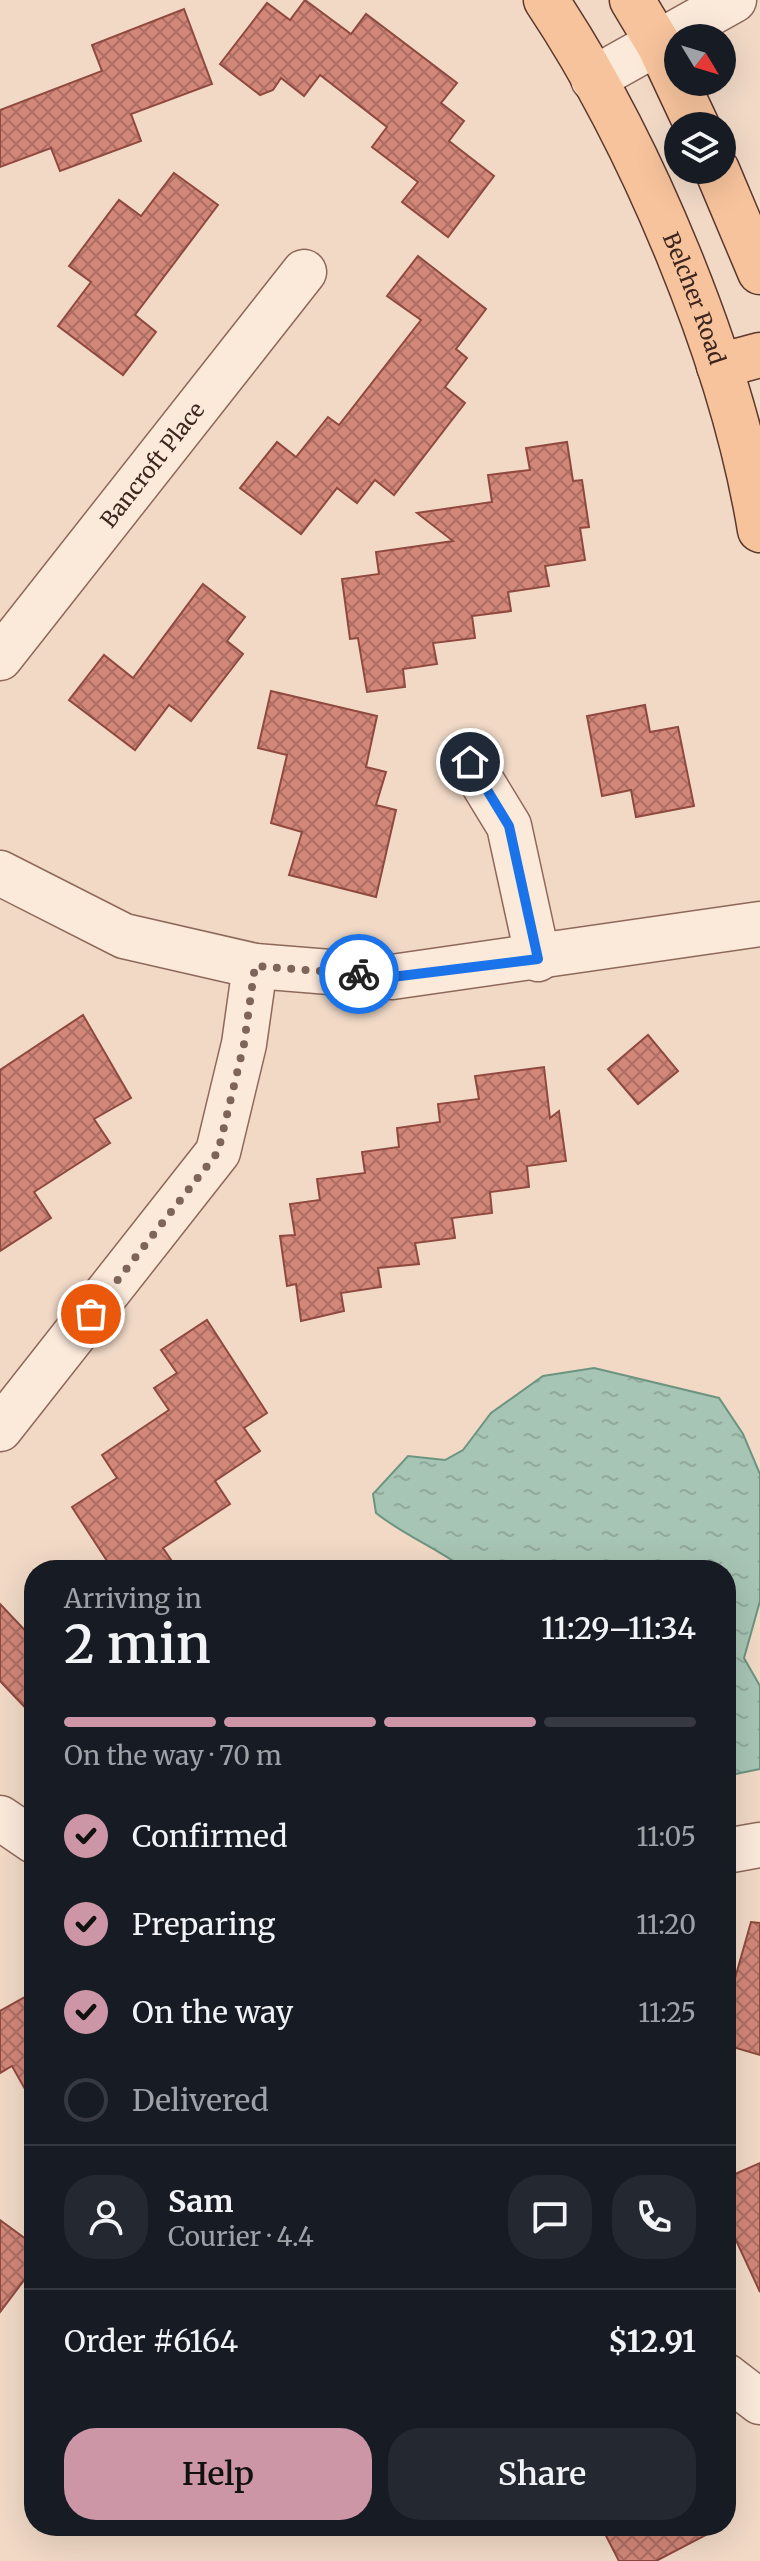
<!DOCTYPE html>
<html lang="en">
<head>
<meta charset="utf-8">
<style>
  :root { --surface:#171b24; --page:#242831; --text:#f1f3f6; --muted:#9ea1a6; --line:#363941; --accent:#cd96a7 }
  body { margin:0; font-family:Merriweather,serif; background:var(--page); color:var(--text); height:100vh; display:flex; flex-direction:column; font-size:30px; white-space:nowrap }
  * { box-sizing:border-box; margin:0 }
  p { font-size:26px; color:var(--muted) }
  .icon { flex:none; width:44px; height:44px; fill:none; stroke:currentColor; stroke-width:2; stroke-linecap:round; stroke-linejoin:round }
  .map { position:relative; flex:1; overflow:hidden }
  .panel { position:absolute; left:24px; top:1560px; width:712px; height:976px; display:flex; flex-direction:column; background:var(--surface); border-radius:32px; box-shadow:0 8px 32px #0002 }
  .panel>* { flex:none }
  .needle { width:52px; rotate:128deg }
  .controls { position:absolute; left:664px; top:24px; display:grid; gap:16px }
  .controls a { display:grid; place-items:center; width:72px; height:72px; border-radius:50%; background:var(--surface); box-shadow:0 8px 32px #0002; font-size:40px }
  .pin { position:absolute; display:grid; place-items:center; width:68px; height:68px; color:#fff; margin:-34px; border:4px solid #fff; border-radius:50%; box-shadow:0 2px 8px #0007 }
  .courier { position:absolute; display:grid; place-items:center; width:80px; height:80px; margin:-40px; border:6px solid #1a73e8; border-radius:50%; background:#fff; color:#222; box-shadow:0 2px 10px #0007 }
  .headline em { font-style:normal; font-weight:600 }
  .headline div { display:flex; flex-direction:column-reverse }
  .headline { display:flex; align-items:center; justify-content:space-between; height:136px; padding:0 40px }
  h1 { font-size:52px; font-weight:600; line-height:60px }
  .bar { display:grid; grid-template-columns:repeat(4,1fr); gap:12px 8px; align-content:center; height:96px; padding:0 40px }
  .bar i { height:10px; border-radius:6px; background:var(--line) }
  .bar .current { background:var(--accent) }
  .bar p { grid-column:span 4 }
  .line { display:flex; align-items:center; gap:20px; padding:0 40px; border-top:2px solid var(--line) }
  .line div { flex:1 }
  .round { display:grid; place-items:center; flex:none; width:84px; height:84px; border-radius:32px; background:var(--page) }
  ol { padding:0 40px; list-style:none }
  li { display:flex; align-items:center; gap:24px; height:88px }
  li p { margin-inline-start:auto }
  li .icon { padding:8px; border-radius:50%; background:var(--accent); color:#111; stroke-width:4 }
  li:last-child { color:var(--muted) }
  li i { width:44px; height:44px; border:4px solid var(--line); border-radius:50% }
  .action { display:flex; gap:16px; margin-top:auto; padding:16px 40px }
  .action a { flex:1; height:92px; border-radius:32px; background:var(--accent); color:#111; font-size:32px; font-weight:600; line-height:92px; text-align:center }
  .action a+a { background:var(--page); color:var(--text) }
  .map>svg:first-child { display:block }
</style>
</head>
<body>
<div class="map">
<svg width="760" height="2561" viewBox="0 0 760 2561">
  <defs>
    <pattern id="water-ripples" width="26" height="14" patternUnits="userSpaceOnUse" patternTransform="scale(2)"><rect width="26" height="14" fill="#a7c5b4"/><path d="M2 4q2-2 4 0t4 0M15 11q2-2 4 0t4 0" fill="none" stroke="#91a99a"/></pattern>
    <pattern id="building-cross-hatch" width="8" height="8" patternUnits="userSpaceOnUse" patternTransform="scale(2)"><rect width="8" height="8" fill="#d28779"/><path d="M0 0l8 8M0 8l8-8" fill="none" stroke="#ac6e63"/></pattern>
  </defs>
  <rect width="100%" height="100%" fill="#f1d9c6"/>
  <path fill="url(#water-ripples)" stroke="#6d9480" stroke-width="2" d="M594 1368 719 1398 743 1434 760 1474V1601L744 1658 760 1686V1769L726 1776V1570H466C437 1548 405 1536 376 1513L373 1494 408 1456 445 1460 463 1450 491 1413 543 1376Z"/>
  <g fill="url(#building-cross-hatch)" stroke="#8f493e" stroke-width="2">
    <polygon points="305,0 351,34 366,14 457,83 441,103 464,121 449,141 494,176 448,237 402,202 418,182 372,147 387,127 320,75 304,96 281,78 273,90 260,95 220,64 267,3 290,20"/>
    <polygon points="184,9 212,84 131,114 141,141 60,171 51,148 0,167 0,110 102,71 92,45"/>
    <polygon points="174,173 218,205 135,315 156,332 123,375 58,326 91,282 69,266 119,200 141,216"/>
    <polygon points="418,256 486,309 456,349 467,358 445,387 465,403 394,495 375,480 357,503 337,488 301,534 240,488 277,442 296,457 328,417 339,425 421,320 387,296"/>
    <polygon points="567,442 573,481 582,480 589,527 580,528 585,560 545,566 549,586 508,592 511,611 472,616 475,638 433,643 437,664 403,669 405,687 367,692 358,638 350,639 342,579 379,574 376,552 453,541 417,513 492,502 488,475 530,470 526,448"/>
    <polygon points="203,584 245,617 227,641 243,654 191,721 169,705 135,750 69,700 104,655 133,678"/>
    <polygon points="271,691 377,716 366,767 386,772 376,805 396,810 376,897 289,875 302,832 271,823 287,755 258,748"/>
    <polygon points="645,705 650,732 678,727 694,806 636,817 631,790 602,796 587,716"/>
    <polygon points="83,1015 131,1098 94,1119 110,1143 34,1192 51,1218 0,1251 0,1070"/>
    <polygon points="648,1035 678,1071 638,1104 608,1069"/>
    <polygon points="544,1067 550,1118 559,1111 566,1161 527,1166 529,1187 490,1192 492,1213 452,1218 455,1238 415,1243 419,1264 378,1268 381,1287 341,1293 344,1311 301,1321 296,1284 287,1286 280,1236 295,1235 290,1204 320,1200 317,1179 365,1173 362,1152 399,1147 397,1128 440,1122 438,1104 479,1099 475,1076"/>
    <polygon points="207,1320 267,1413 244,1428 260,1451 215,1481 230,1504 163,1548 178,1570 113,1570 72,1507 117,1478 102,1455 169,1410 154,1388 177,1373 161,1350"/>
    <polygon points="0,1604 34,1640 34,1717 0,1681"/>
    <polygon points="751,1922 760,1923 760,2055 726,2045 726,2010"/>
    <polygon points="34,1992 34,2105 12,2066 0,2073 0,2011"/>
    <polygon points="760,2163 760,2292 735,2238 726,2242 726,2178"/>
    <polygon points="0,2220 34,2245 34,2267 0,2312"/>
    <polygon points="601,2526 723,2526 656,2561 619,2561"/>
  </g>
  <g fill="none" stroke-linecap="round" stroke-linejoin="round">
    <g stroke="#8e685a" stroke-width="47">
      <g id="minor">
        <polyline points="593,79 734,0"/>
        <path id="s1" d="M0 658 304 272"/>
        <polyline points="470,762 509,826 538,959"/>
        <polyline points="0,873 124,936 255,966 392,977 760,924"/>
        <polyline points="0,1429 218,1152 244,1044 255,966"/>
        <polyline points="0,1818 34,1841"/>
        <polyline points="726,1851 760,1845"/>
        <polyline points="726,2376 760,2402"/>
      </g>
    </g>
    <g stroke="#5c382e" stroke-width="47">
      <g id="major">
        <path id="s2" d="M546 0C642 144 732 359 760 530"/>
        <polyline points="632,0 659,45 697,126"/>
        <polyline points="717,170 760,272"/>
        <polyline points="719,366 760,355"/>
      </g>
    </g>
    <use href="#minor" stroke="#fbe9da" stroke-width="44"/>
    <use href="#major" stroke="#f6c39c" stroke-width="44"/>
  </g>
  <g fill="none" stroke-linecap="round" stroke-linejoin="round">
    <polyline stroke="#7d6559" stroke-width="8" stroke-dasharray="0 14.4" points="91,1314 218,1152 244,1044 255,966 359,974"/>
    <polyline stroke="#1a73e8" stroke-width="10" points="359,974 392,977 538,959 509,826 470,762"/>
  </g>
  <g text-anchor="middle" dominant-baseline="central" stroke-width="8" stroke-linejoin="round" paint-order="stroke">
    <g font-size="22" fill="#3e261f" stroke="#f8e5d6">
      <text stroke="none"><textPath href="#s2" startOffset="334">Belcher Road</textPath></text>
      <text stroke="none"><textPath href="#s1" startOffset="246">Bancroft Place</textPath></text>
    </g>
  </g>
</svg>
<div class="controls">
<a><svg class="needle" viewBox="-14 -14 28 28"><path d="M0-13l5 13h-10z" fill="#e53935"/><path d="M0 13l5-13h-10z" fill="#9ea1a6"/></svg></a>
<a><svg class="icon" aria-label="layers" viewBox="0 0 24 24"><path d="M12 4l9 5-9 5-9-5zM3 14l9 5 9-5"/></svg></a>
</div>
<div class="pin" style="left:91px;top:1314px;background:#ea580c"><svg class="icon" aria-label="bag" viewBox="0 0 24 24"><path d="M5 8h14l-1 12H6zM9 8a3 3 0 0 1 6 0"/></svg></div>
<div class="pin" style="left:470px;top:762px;background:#1f2937"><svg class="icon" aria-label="home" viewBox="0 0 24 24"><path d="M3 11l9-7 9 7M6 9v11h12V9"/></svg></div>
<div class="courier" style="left:359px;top:974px"><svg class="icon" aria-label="bike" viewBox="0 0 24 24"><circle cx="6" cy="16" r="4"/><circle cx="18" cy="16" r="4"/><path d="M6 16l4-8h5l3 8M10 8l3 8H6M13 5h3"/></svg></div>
<section class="panel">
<div class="headline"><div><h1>2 min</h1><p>Arriving in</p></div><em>11:29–11:34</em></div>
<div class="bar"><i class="current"></i><i class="current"></i><i class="current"></i><i></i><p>On the way · 70 m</p></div>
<ol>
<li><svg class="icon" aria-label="check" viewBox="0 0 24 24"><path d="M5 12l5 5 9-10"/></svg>Confirmed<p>11:05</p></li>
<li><svg class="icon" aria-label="check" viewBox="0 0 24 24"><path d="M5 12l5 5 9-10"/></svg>Preparing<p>11:20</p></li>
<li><svg class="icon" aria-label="check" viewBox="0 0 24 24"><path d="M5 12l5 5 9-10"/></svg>On the way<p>11:25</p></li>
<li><i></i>Delivered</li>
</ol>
<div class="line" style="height:144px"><a class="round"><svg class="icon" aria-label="person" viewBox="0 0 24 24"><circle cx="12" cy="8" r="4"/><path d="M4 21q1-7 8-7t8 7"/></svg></a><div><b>Sam</b><p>Courier · 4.4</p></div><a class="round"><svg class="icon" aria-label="chat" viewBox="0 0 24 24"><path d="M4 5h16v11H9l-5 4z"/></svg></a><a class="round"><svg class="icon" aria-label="phone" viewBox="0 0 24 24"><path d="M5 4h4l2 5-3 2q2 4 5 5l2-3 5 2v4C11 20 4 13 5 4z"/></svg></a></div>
<div class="line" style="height:104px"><div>Order #6164</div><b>$12.91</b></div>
<div class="action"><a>Help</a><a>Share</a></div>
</section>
</div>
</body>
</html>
